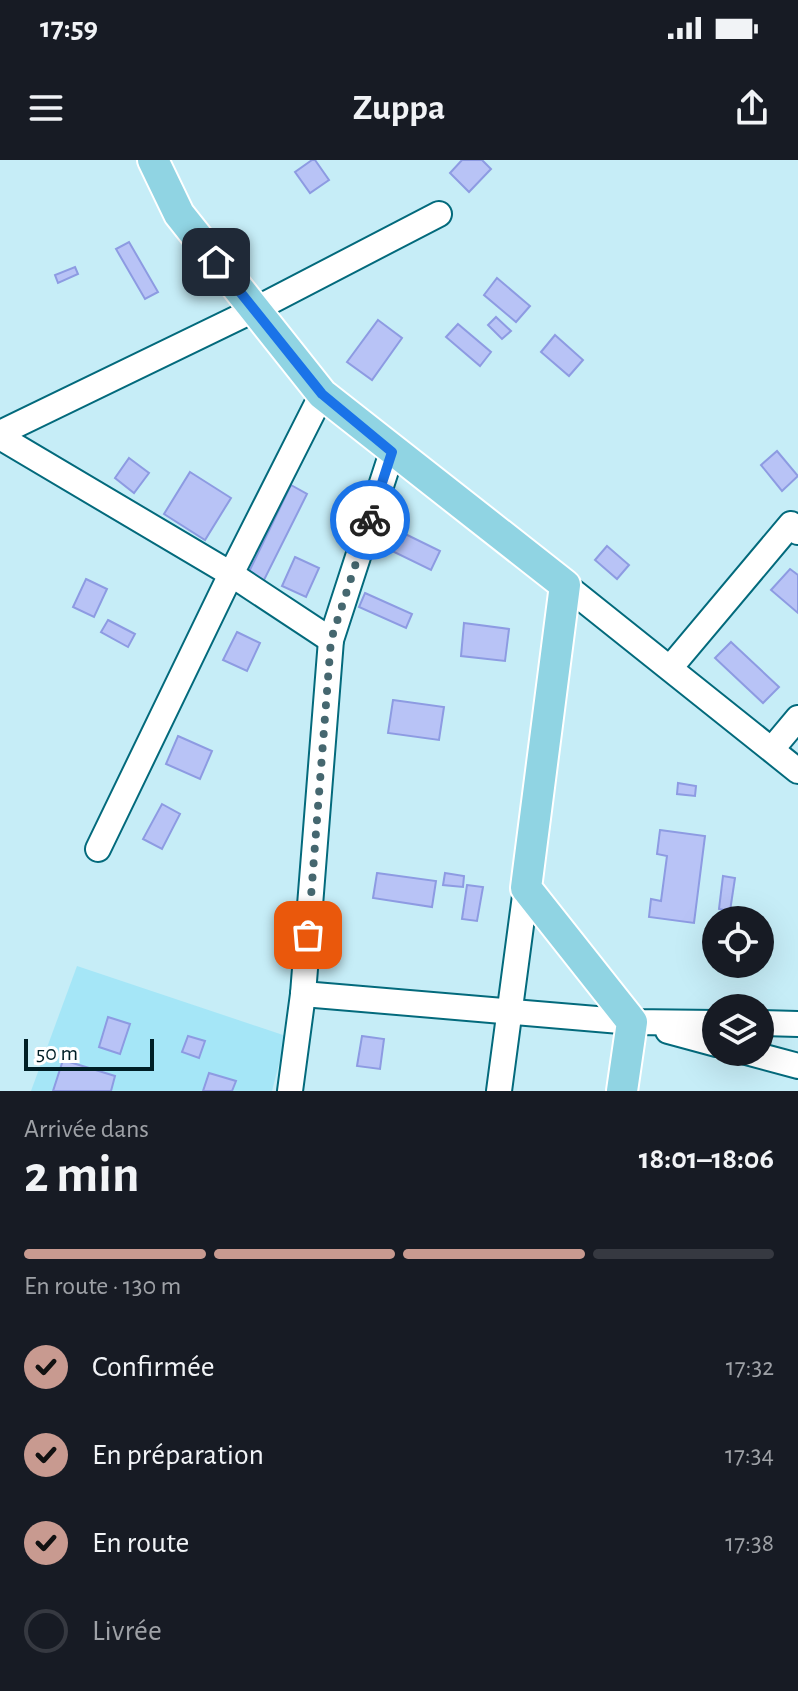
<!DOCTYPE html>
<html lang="fr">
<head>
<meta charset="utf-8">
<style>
  :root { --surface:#171b24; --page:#20242c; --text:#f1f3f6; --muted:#9ea1a6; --line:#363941; --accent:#c89a90 }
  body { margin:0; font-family:"Alegreya Sans",sans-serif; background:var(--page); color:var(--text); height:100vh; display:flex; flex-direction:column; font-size:30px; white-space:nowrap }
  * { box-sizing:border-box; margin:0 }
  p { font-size:26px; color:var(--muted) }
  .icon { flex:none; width:44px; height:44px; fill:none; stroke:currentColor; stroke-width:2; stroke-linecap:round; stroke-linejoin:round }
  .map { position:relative; height:931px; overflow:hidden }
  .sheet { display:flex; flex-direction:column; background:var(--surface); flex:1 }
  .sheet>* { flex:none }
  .fabs { position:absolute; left:702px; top:746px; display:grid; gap:16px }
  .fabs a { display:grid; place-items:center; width:72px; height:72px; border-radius:50%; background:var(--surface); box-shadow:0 8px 32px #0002; font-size:40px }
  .scale { position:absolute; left:24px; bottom:20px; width:130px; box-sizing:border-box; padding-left:8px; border:4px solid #001f26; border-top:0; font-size:22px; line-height:28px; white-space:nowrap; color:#001f26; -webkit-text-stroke:6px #fff; paint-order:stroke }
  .pin { position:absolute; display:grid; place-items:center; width:68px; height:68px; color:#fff; margin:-34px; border-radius:16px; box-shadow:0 4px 12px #0006 }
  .courier { position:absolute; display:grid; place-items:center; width:80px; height:80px; margin:-40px; border:6px solid #1a73e8; border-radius:50%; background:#fff; color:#222; box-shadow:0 2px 10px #0007 }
  .head em { font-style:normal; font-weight:700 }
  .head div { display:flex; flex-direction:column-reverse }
  .head { display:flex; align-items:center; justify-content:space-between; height:136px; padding:0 24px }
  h1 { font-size:52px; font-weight:700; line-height:60px }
  .bar { display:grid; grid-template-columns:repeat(4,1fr); gap:12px 8px; align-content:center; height:96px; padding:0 24px }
  .bar i { height:10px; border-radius:6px; background:var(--line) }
  .bar .current { background:var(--accent) }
  .bar p { grid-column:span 4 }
  ol { padding:0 24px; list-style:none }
  li { display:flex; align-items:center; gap:24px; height:88px }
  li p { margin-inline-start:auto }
  li .icon { padding:8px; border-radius:50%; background:var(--accent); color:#111; stroke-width:4 }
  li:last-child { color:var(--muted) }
  li i { width:44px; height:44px; border:4px solid var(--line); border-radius:50% }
  .status { display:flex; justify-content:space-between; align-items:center; height:56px; padding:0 40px; background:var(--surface); direction:ltr }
  .status svg { height:22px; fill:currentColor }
  header { display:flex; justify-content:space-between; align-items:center; height:104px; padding:0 24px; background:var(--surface); font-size:36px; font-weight:700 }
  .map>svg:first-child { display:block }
</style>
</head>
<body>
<div class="status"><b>17:59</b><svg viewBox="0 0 49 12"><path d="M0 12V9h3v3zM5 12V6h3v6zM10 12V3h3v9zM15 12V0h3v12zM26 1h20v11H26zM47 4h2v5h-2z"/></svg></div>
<header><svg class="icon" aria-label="menu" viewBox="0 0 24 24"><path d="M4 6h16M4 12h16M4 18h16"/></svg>Zuppa<svg class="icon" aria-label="share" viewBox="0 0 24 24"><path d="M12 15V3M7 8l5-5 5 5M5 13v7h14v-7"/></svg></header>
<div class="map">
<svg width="798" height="931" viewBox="0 0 798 931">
  <rect width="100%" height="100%" fill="#c6edf7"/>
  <polygon fill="#a5e6f7" points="77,806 286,876 272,931 31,931"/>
  <g fill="#b8c3f6" stroke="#8d9be2" stroke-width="2">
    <polygon points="312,0 315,0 329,20 310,33 295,12"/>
    <polygon points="462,0 482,0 491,9 469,32 450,13"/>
    <polygon points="129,82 158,132 145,139 116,89"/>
    <polygon points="75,107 78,114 58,123 55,115"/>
    <polygon points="497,118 530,146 516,162 484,135"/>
    <polygon points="496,157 511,171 502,179 488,165"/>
    <polygon points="378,160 402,178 372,220 347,202"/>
    <polygon points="458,164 491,192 480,206 446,177"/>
    <polygon points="555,175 583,200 569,216 541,192"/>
    <polygon points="777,291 798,316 782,331 761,305"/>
    <polygon points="129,298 149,313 134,333 115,318"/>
    <polygon points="190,312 231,338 205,380 164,354"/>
    <polygon points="291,325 307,334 260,428 245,420"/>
    <polygon points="395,369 440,391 431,410 386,388"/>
    <polygon points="607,386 629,405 617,419 595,400"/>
    <polygon points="295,397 319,408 306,437 282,426"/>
    <polygon points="790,409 798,415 798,453 771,430"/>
    <polygon points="86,419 107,429 94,457 73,447"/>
    <polygon points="365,433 412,454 406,468 359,447"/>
    <polygon points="108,460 135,474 128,487 101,472"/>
    <polygon points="464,463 509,469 505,501 461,496"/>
    <polygon points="237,472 260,483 247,511 223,500"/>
    <polygon points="731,482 779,527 763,543 715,498"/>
    <polygon points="393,540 444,547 439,580 388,573"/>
    <polygon points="178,576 212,591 200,619 166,604"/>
    <polygon points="678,623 696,626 695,636 677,634"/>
    <polygon points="162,644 180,654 162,689 143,679"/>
    <polygon points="660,670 705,676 694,763 649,757 651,739 661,741 667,696 657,694"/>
    <polygon points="377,713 436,721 432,747 373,738"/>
    <polygon points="445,713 464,716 463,727 443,725"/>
    <polygon points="723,716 735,718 730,751 719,749"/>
    <polygon points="467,725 483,727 477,761 462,759"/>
    <polygon points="108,857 130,864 120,894 99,887"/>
    <polygon points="188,876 205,881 199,898 182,892"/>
    <polygon points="362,876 384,879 380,909 357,906"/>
    <polygon points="63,900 115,916 111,931 53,931"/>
    <polygon points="209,913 236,921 232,931 203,931"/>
  </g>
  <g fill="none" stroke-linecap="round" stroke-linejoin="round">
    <g stroke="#036a7c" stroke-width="28">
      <g id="minor">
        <polyline points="0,273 254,150 439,54"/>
        <polyline points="0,277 231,414 331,480"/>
        <polyline points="565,425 798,611"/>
        <polyline points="670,508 791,364 798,372"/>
        <polyline points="772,589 798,558"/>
        <polyline points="98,689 231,414 322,234"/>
        <polyline points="303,834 632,862 716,863"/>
        <polyline points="760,863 798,864"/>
        <polyline points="668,871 716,884"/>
        <polyline points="746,892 798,906"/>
        <polyline points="290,931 303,834 331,480 392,292"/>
        <polyline points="499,931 526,728"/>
      </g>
    </g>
    <g stroke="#fff" stroke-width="34">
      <polyline id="major" points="153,0 179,54 322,234 565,425 526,728 632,862 622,931"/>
    </g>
    <use href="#minor" stroke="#fff" stroke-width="24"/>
    <use href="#major" stroke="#90d4e3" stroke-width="30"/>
  </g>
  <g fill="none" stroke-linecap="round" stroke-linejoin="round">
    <polyline stroke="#45676f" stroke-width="8" stroke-dasharray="0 14.4" points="308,775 331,480 370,360"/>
    <polyline stroke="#1a73e8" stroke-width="10" points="216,102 322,234 392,292 370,360"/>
  </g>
</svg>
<div class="fabs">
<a><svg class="icon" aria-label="locate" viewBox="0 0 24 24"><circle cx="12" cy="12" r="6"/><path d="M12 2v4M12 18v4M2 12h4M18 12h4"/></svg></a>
<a><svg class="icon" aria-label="layers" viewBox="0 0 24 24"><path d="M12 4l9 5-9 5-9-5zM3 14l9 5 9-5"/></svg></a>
</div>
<div class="scale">50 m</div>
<div class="pin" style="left:308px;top:775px;background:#ea580c"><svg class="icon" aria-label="bag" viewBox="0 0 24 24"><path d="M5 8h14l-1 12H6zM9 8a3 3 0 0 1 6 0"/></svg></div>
<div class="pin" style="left:216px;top:102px;background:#1f2937"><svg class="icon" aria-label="home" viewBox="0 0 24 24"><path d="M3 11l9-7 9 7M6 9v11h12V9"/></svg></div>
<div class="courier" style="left:370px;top:360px"><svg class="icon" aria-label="bike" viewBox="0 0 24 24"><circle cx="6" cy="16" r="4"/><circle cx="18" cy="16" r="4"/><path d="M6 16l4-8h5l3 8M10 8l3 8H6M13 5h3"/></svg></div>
</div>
<section class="sheet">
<div class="head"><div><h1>2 min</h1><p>Arrivée dans</p></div><em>18:01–18:06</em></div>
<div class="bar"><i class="current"></i><i class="current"></i><i class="current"></i><i></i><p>En route · 130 m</p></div>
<ol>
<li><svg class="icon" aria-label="check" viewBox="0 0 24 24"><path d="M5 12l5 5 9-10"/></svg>Confirmée<p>17:32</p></li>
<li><svg class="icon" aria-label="check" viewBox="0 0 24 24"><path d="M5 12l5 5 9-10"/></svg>En préparation<p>17:34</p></li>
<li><svg class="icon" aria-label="check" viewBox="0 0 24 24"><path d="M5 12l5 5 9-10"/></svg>En route<p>17:38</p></li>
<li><i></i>Livrée</li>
</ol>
</section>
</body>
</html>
